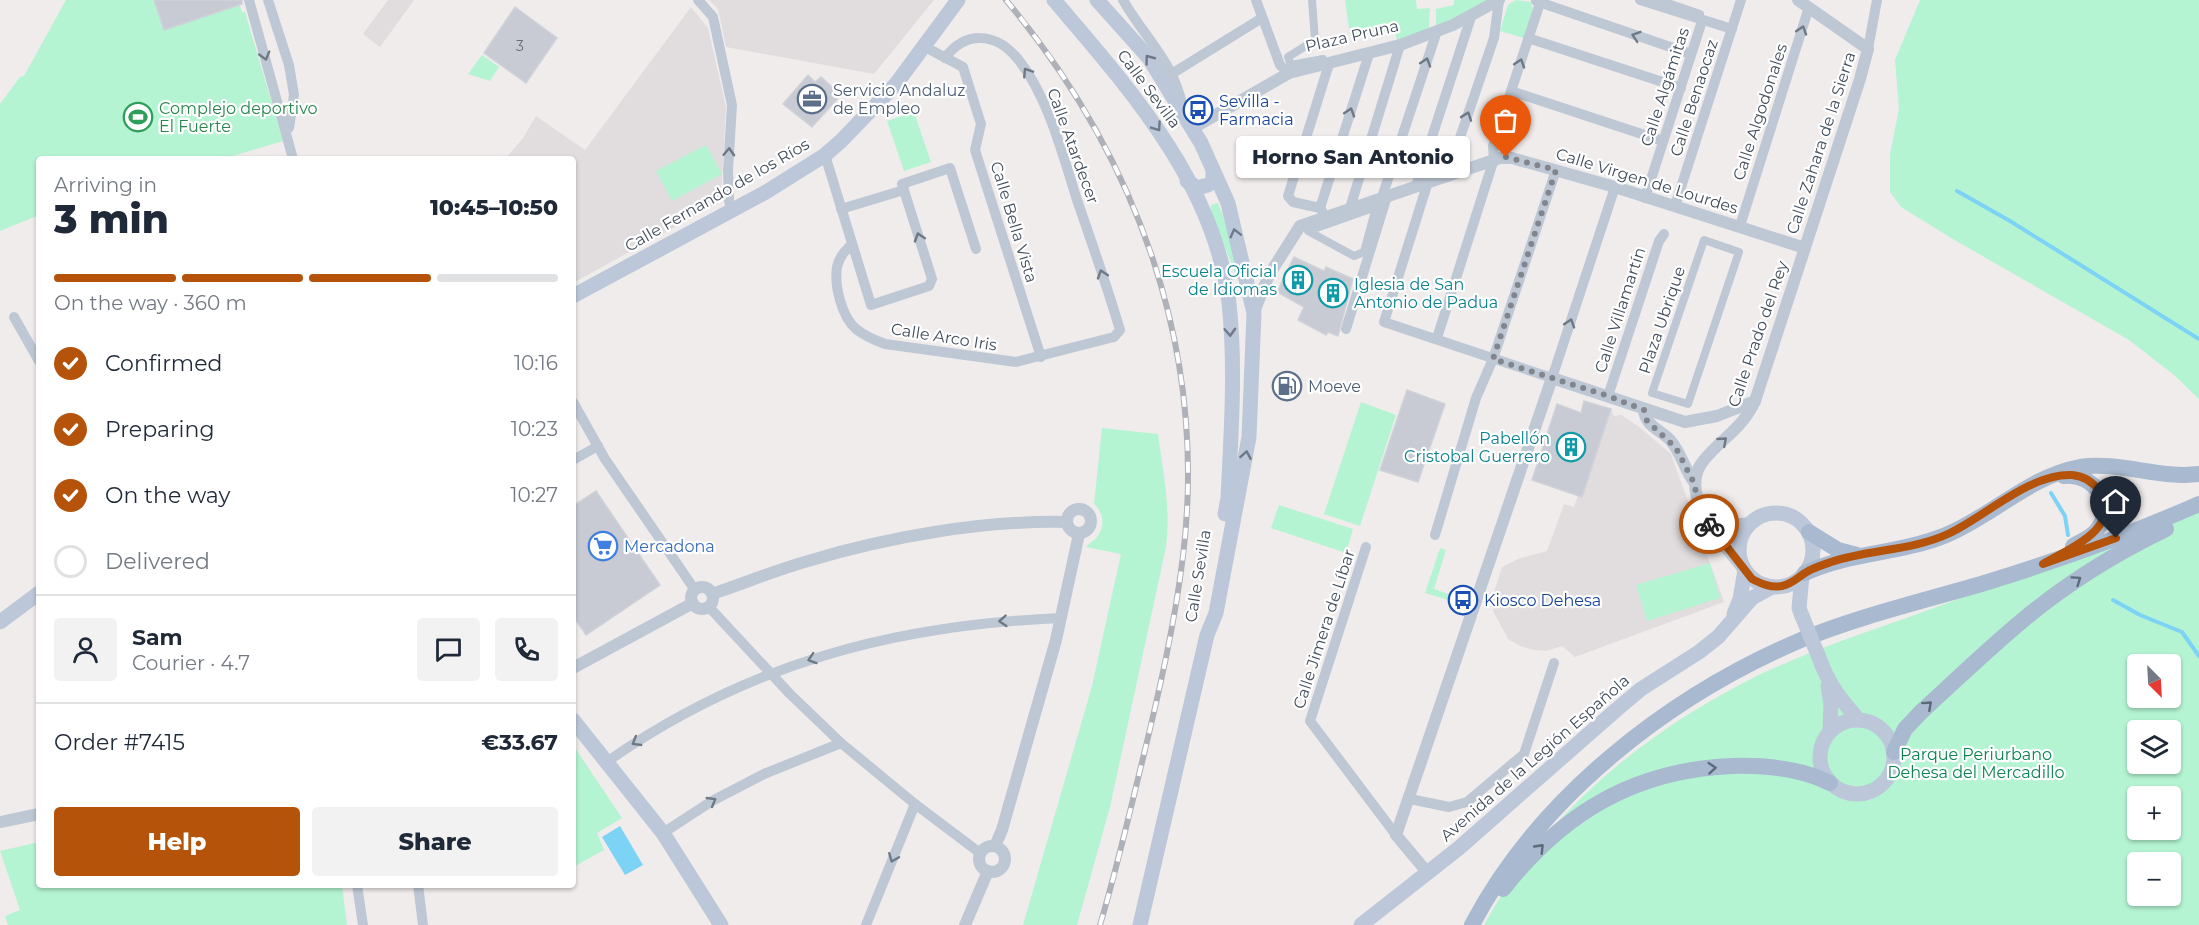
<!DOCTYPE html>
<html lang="en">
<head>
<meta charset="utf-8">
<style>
  :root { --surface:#fff; --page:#f2f2f3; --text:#1f2937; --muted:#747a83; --line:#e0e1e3; --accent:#b45309 }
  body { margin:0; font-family:Montserrat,sans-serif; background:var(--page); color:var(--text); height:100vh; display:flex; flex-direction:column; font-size:22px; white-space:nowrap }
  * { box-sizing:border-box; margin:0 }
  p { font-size:20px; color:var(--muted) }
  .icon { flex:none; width:33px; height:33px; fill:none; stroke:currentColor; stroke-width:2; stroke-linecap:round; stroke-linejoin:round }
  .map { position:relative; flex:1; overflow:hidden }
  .drawer { position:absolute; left:36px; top:156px; width:540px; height:732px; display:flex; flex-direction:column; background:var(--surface); border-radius:6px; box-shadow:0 2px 4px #0004 }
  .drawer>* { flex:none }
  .needle { width:39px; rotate:156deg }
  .controls { position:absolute; left:2127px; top:654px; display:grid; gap:12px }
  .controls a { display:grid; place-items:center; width:54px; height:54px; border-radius:6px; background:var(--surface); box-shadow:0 2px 4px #0004; font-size:30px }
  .pin { position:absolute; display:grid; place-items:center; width:51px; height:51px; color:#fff; margin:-62px -26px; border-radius:50% 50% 50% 0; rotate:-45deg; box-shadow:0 0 6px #0007 }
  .pin .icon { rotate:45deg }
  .courier { position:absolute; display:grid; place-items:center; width:60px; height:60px; margin:-30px; border:4px solid #b45309; border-radius:50%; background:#fff; color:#222; box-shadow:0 2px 8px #0007 }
  .bubble { position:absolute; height:42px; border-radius:6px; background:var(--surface); box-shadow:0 2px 4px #0004; font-size:20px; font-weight:800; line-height:42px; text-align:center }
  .summary em { font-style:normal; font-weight:800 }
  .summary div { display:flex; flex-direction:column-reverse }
  .summary { display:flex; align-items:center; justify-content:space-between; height:102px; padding:0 18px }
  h1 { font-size:39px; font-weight:800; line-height:45px }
  .bar { display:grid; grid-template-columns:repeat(4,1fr); gap:9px 6px; align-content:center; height:72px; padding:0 18px }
  .bar i { height:8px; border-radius:4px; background:var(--line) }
  .bar .selected { background:var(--accent) }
  .bar p { grid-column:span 4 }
  .line { display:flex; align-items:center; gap:15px; padding:0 18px; border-top:2px solid var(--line) }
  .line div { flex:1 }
  .round { display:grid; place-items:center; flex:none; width:63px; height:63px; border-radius:6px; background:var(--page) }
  ol { padding:0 18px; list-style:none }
  li { display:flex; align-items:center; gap:18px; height:66px }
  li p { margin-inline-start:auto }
  li .icon { padding:6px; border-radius:50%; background:var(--accent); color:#fff; stroke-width:4 }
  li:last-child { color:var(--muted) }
  li i { width:33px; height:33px; border:3px solid var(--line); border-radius:50% }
  .action { display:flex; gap:12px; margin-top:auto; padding:12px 18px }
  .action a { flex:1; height:69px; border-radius:6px; background:var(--accent); color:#fff; font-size:24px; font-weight:800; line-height:69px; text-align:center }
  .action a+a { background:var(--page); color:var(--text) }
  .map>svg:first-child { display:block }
</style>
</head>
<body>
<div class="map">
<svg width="2199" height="925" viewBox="0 0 2199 925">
  <rect width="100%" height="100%" fill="#f0ecec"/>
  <g fill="#e1ddde">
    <polygon points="388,0 414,0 380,47 363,34"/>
    <polygon points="709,0 934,0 874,74 726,47 718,9"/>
    <polygon points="691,7 708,28 726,107 721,197 718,203 573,283 573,159 505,159 523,138 536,116 585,150"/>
    <polygon points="1611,409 1614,416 1621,415 1638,426 1671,454 1724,602 1575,657 1562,646 1546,651 1534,650 1520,646 1508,639 1493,611 1492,598 1502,567 1518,559 1547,551 1564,504 1574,507 1578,495 1582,496"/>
  </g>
  <g fill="#b4f4d2" fill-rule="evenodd">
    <polygon points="66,0 238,0 242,12 245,12 283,141 223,159 39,159 39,215 0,231 0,104 20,77 24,76"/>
    <polygon points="1345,0 1416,0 1417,9 1430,8 1429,29 1397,41 1395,30 1350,36"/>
    <polygon points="1454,0 1488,0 1452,20 1436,26 1436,9 1454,5"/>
    <polygon points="1516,0 1531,2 1533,10 1524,38 1500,31 1508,5"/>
    <polygon points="1920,0 2199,0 2199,399 2174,375 2129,340 1951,238 1901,207 1890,192 1890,154 1899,109 1895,60"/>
    <polygon points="482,55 499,67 490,81 468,74"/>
    <polygon points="914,112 931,162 904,171 887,121"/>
    <polygon points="706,145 722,174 672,201 656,171"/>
    <polygon points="1218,203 1229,232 1240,276 1237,278 1211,212 1211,205"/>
    <polygon points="1361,402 1396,415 1360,526 1324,514"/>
    <path d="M1102 428 1158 434C1163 471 1171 509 1166 547L1110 807 1077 925H1023L1092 686 1121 554 1086 547C1089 543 1094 541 1097 537 1106 526 1103 512 1094 504Z"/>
    <polygon points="1279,505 1353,529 1346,553 1271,528"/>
    <path d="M2199 509V925H1484C1543 817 1637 738 1745 682 1805 651 1869 632 1931 609 2021 576 2110 542 2199 509ZM2138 664H2170V698H2138ZM2138 730H2170V764H2138ZM2138 796H2170V830H2138ZM2138 862H2170V896H2138Z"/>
    <polygon points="1440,548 1446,550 1434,589 1457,597 1455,602 1425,593"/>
    <polygon points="1710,563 1720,598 1647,621 1636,585"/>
    <polygon points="573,745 622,818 597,833 604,850 575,866 573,854"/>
    <polygon points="39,842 39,885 342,885 347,925 8,925 5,916 20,910 0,851"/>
  </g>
  <polygon fill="#7cd3f6" points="620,826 643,865 625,875 602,837"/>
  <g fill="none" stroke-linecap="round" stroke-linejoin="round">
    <g stroke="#7cd3f6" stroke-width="4">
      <polyline points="1957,191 2010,221 2199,339"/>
      <polyline points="2051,493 2065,516 2068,535"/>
      <polyline points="2113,600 2140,615 2182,632 2199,656"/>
    </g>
  </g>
  <g fill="#c8cbd3" stroke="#d0d2d9" stroke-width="1.5">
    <polygon points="154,0 242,0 242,4 164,30"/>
    <polygon points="515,7 557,38 526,83 484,53"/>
    <polygon points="808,75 815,82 821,77 841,95 812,127 783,104"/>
    <polygon points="1294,257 1324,271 1326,267 1353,279 1338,336 1328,332 1326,335 1298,320 1304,307 1277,292"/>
    <polygon points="1407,390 1445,404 1418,482 1380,470"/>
    <polygon points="1584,401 1611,409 1582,497 1532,480 1557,404 1581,413"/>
    <polygon points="596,491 660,585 586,635 573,616 573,506"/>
  </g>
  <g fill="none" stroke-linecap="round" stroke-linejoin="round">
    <g stroke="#bec8d4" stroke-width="8">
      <polyline points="1312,0 1315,40 1288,57 1291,65 1323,59"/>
      <polyline points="1659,0 1700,14"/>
      <polygon points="1376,207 1364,252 1354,256 1308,231"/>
      <polygon points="1704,240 1739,252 1688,404 1652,393"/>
    </g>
    <g stroke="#bec8d4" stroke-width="10">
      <polyline points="249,0 293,159"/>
      <polyline points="268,0 289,65 294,95 289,128"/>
      <polyline points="698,0 713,17 732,105 728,170 729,201 732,210"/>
      <path d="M1123 0C1146 40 1173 60 1183 108"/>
      <polyline points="1256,0 1280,65 1289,73"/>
      <polyline points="1499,0 1494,38 1453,158 1428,182 1384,322 1552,378 1615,187"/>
      <polyline points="1640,0 1732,29"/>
      <polyline points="1536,1 1691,54"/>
      <polyline points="1528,38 1681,88"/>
      <polyline points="925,47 963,67 981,124 975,150 1041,357"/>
      <polyline points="1868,49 1877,0"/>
      <polyline points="1173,73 1262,18"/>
      <polyline points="1511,91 1663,141"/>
      <polyline points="825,155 871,305 929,286 932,279 902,184 950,168 976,249"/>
      <polyline points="1416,186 1472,14"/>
      <polyline points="1382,197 1437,31"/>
      <polyline points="1645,198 1702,21"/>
      <polyline points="1675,206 1741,0"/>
      <polyline points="1320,208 1369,54"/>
      <polyline points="1350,208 1400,45"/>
      <polyline points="841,209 904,190"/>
      <polyline points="1326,217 1320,208 1293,202 1288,196 1329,64"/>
      <polyline points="1740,226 1809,7"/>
      <path d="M852 244C845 251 839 257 837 267 834 286 842 317 856 329 865 336 874 340 885 344L1016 362 1114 337 1120 330C1107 286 1092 243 1077 200 1063 155 1047 94 1017 58 995 32 965 31 945 58"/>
      <polyline points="14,317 39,361"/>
      <polyline points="1346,329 1387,196"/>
      <polyline points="1437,338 1494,159 1493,146 1541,0"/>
      <polyline points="1608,396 1659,241 1664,234"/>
      <polyline points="573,402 605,459 695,590"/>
      <polyline points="573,460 598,446"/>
      <polyline points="1435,535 1476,398 1493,359 1556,170"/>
      <polyline points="1366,547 1310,721 1396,835"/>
      <polyline points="709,607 790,694 841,743 915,804 980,853"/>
      <path d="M608 761C747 664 893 625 1061 618"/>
      <polyline points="1410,799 1449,807 1467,802 1524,754 1554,663"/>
      <polyline points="663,833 712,801 764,774 841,743"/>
      <polyline points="357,885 363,925"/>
      <polyline points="418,885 423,925"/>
      <polyline points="866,925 915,804"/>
    </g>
    <g stroke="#bec8d4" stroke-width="12">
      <polyline points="1193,128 1289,73 1400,45 1453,25 1499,0"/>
      <polyline points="1254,312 1269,275 1300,226 1500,158 1512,158 1615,187 1805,248"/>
      <path d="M1644 410C1645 426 1661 430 1671 441 1681 453 1685 470 1694 482"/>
      <circle cx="1079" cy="521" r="12"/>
      <path d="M1707 516C1722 525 1733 526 1750 523"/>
      <path d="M1743 568C1722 544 1676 492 1704 460 1722 438 1742 429 1755 401L1860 79 1868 49 1798 0"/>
      <circle cx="702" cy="598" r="11"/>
      <path d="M712 594C745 583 776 570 808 561 887 537 984 520 1067 522"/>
      <polyline points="573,668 693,603"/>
      <polyline points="0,822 39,814"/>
      <circle cx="992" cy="859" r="13"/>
      <polyline points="995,846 1002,830 1056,640 1079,534"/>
      <polyline points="1427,872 1396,835 1552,378 1685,422 1717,416 1755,401"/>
      <polyline points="965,925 988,871"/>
    </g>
    <g stroke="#bcc8d9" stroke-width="15">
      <path d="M1054 0C1128 87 1215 183 1229 303 1236 368 1231 434 1228 498L1225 514"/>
      <polyline points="1097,0 1149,58 1201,143 1228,203 1254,313 1249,437 1216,613 1207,635 1140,925"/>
      <polyline points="1187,181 1197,188 1208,185 1213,181 1213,170"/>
      <polyline points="573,296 766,192 825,155 841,141 896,84 958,0"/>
      <circle cx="1776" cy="550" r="37"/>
      <polyline points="1802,576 1799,608 1802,616"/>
      <polyline points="1734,614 1740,599 1745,570"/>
      <polyline points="0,622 39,593"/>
      <path d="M1818 655C1828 683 1839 698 1859 720"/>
      <polyline points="1828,686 1831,704 1830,731"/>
      <polyline points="573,720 663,833 721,925"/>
      <circle cx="1857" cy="757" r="37"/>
      <polyline points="1361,925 1459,848 1616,710 1641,689 1699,652 1718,637 1752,598 1772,587"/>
    </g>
    <g stroke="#a8b9d0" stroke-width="16">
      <path d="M2064 476C2093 472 2117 505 2097 530 2091 538 2081 541 2073 546"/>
      <polyline points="1809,532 1838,550 1857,555"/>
      <path d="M1805 573C1850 552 1900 554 1946 535 1992 516 2030 476 2080 467 2119 461 2160 479 2199 474"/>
      <path d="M1894 752 1905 729 1921 712C1955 681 1988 649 2023 620 2066 584 2116 553 2166 529"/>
      <path d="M1503 889C1563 813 1634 770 1732 766 1766 765 1800 768 1830 783"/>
      <path d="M1472 925C1539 797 1669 696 1801 640 1862 615 1928 600 1991 581 2062 559 2131 534 2199 504"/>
    </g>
    <g stroke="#aeb1b8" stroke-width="6">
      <path id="rail" d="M1006 0C1137 157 1208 350 1183 556 1175 622 1160 688 1144 754 1130 811 1117 868 1100 925"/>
    </g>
    <use href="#rail" stroke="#fff" stroke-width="4" stroke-dasharray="11" stroke-linecap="butt"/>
    <polyline stroke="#bcc8d9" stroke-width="15" points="1802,616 1818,655"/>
  </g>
  <defs><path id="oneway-chevron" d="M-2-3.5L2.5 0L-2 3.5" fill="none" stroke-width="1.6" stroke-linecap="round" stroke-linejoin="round" transform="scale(1.5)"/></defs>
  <g stroke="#6e7986">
    <use href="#oneway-chevron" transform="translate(1802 30) rotate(-72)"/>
    <use href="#oneway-chevron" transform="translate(1636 36) rotate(-162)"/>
    <use href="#oneway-chevron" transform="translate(265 56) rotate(74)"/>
    <use href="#oneway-chevron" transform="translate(1426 62) rotate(-72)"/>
    <use href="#oneway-chevron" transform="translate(1520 63) rotate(-72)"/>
    <use href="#oneway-chevron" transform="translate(1027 72) rotate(-123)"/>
    <use href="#oneway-chevron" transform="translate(1350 112) rotate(-72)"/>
    <use href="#oneway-chevron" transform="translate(1467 116) rotate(-71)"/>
    <use href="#oneway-chevron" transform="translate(729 152) rotate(-87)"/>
    <use href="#oneway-chevron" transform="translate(919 237) rotate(-108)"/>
    <use href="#oneway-chevron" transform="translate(1102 274) rotate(-108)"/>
    <use href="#oneway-chevron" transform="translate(1570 323) rotate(-72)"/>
    <use href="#oneway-chevron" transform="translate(1723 441) rotate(-41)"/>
    <use href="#oneway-chevron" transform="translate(1003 621) rotate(176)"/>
    <use href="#oneway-chevron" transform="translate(812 659) rotate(162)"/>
    <use href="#oneway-chevron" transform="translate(636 742) rotate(149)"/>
    <use href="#oneway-chevron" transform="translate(712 801) rotate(-30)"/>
    <use href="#oneway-chevron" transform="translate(893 858) rotate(112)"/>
  </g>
  <g stroke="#6d7988">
    <use href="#oneway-chevron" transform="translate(1149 59) rotate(-127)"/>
    <use href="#oneway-chevron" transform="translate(1157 127) rotate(55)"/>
    <use href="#oneway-chevron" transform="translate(1235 233) rotate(-104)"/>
    <use href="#oneway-chevron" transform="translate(1230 332) rotate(87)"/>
    <use href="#oneway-chevron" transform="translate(1246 455) rotate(-80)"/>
  </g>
  <g stroke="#5c6979">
    <use href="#oneway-chevron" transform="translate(2077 580) rotate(-35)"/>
    <use href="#oneway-chevron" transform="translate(1928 705) rotate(-42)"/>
    <use href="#oneway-chevron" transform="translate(1712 768) rotate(-5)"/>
    <use href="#oneway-chevron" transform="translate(1540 848) rotate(-46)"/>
  </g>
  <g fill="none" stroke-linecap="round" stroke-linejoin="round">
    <polyline stroke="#80858e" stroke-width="6" stroke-dasharray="0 10.8" points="1506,157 1556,170 1493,359 1608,396 1644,410 1647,421 1676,448 1694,483 1697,497 1709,524"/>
    <path stroke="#b45309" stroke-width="8" d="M1709 524 1752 579C1762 584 1771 588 1782 586 1792 584 1797 578 1805 573 1812 568 1823 565 1831 562 1870 549 1912 551 1950 533 1987 515 2031 473 2072 475 2083 476 2093 482 2099 491 2123 529 2068 549 2043 564L2116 538"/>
  </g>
  <defs>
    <g id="office-ring" transform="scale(1.5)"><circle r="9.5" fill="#fff" stroke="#5c6f8a" stroke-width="1.5"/><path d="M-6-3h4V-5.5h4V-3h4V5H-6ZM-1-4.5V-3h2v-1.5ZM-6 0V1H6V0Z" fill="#5c6f8a"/></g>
    <g id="bus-ring" transform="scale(1.5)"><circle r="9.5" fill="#fff" stroke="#1a4fb4" stroke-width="1.5"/><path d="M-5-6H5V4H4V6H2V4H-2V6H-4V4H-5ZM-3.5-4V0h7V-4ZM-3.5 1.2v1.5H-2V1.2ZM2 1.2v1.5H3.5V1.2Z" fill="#1a4fb4"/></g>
    <g id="stadium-ring" transform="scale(1.5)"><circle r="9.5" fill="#fff" stroke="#2e9e5b" stroke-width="1.5"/><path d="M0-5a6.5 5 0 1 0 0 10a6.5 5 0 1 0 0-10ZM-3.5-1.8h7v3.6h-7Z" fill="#2e9e5b"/></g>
    <g id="building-ring" transform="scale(1.5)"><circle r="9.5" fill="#fff" stroke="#0f9aa8" stroke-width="1.5"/><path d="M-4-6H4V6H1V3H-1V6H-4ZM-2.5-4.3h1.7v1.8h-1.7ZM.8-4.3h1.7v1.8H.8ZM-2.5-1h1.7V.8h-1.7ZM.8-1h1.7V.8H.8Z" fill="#0f9aa8"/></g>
    <g id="fuel-ring" transform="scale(1.5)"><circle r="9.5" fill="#fff" stroke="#5c6f8a" stroke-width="1.5"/><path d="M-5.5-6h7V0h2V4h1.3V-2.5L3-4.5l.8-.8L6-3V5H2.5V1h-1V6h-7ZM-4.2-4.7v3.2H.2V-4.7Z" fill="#5c6f8a"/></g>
    <g id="supermarket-ring" transform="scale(1.5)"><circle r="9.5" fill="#fff" stroke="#3f7fe0" stroke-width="1.5"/><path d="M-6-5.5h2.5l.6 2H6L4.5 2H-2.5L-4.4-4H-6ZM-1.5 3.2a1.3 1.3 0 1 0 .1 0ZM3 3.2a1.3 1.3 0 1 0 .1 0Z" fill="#3f7fe0"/></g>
  </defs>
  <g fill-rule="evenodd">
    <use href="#office-ring" x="812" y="99"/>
    <use href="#bus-ring" x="1198" y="110"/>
    <use href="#stadium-ring" x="138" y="117"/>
    <use href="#building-ring" x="1298" y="280"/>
    <use href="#building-ring" x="1333" y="293"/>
    <use href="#fuel-ring" x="1287" y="386"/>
    <use href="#building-ring" x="1571" y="447"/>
    <use href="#supermarket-ring" x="603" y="546"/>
    <use href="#bus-ring" x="1463" y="600"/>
  </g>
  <g text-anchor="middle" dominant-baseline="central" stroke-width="4.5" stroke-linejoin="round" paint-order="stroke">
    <g font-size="14" fill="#646d7a">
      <text x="520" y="46">3</text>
    </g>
    <g font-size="16" fill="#434e5c" stroke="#fff">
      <text transform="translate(1352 36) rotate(-13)">Plaza Pruna</text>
      <text transform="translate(1665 87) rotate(-72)">Calle Algámitas</text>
      <text transform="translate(1149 89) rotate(53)">Calle Sevilla</text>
      <text transform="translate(1694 98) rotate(-72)">Calle Benaocaz</text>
      <text transform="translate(1760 112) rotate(-72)">Calle Algodonales</text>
      <text transform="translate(1821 143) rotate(-72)">Calle Zahara de la Sierra</text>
      <text transform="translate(1073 146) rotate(70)">Calle Atardecer</text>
      <text transform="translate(1647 181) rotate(17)">Calle Virgen de Lourdes</text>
      <text transform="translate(717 195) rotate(-30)">Calle Fernando de los Ríos</text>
      <text transform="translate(1014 222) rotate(73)">Calle Bella Vista</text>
      <text transform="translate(1620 310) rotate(-72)">Calle Villamartín</text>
      <text transform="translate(1662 320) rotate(-71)">Plaza Ubrique</text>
      <text transform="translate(1758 334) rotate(-71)">Calle Prado del Rey</text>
      <text transform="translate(944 337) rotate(9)">Calle Arco Iris</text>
      <text transform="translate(1198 576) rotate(-81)">Calle Sevilla</text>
      <text transform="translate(1324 629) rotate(-72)">Calle Jimera de Líbar</text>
      <text transform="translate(1535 758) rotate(-41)">Avenida de la Legión Española</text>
    </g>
    <g font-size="16" fill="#4e5e75" stroke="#fff" text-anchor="start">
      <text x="833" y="90">Servicio Andaluz<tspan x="833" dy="18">de Empleo</tspan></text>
      <text x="1308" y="386">Moeve</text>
    </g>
    <g font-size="16" fill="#164399" stroke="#fff" text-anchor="start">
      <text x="1219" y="101">Sevilla -<tspan x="1219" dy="18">Farmacia</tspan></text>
      <text x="1484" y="600">Kiosco Dehesa</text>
    </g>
    <g font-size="16" fill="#27864d" stroke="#fff" text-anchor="start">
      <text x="159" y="108">Complejo deportivo<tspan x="159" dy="18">El Fuerte</tspan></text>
    </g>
    <g font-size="16" fill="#0d838f" stroke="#fff" text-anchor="end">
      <text x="1277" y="271">Escuela Oficial<tspan x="1277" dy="18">de Idiomas</tspan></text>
      <text x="1354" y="284" text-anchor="start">Iglesia de San<tspan x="1354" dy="18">Antonio de Padua</tspan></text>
      <text x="1550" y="438">Pabellón<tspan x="1550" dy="18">Cristobal Guerrero</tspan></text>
    </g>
    <g font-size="16" fill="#366cbe" stroke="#fff" text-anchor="start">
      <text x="624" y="546">Mercadona</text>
    </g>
    <g font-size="16" fill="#0c8553" stroke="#fff">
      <text x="1976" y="754">Parque Periurbano<tspan x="1976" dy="18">Dehesa del Mercadillo</tspan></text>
    </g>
  </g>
</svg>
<div class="controls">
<a><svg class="needle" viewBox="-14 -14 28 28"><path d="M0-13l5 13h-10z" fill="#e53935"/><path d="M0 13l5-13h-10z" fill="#747a83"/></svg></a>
<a><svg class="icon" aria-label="layers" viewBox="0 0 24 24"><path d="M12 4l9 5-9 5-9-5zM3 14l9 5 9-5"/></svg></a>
<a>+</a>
<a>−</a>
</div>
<div class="pin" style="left:1506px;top:157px;background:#ea580c"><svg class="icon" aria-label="bag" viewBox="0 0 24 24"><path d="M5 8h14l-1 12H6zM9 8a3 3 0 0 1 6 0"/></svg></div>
<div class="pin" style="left:2116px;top:538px;background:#1f2937"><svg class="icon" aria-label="home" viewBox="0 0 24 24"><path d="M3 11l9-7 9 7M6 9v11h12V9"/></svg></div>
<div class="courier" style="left:1709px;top:524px"><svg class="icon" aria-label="bike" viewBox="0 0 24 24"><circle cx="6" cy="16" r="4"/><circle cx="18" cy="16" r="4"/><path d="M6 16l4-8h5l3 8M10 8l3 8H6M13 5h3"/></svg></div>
<div class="bubble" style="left:1236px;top:136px;width:234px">Horno San Antonio</div>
<section class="drawer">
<div class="summary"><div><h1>3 min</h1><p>Arriving in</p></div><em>10:45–10:50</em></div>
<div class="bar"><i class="selected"></i><i class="selected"></i><i class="selected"></i><i></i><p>On the way · 360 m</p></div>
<ol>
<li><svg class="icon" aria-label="check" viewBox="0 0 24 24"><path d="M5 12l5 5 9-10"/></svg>Confirmed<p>10:16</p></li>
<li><svg class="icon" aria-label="check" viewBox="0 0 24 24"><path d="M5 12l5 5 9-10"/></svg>Preparing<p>10:23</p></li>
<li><svg class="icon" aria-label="check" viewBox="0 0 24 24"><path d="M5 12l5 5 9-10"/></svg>On the way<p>10:27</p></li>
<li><i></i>Delivered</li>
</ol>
<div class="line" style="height:108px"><a class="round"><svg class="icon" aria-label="person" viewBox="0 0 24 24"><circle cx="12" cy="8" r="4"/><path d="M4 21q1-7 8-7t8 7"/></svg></a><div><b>Sam</b><p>Courier · 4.7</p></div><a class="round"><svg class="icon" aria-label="chat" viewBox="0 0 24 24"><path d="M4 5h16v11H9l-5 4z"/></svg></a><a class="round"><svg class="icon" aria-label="phone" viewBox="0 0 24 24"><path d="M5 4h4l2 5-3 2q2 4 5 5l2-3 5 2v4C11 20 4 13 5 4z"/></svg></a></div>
<div class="line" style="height:78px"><div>Order #7415</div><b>€33.67</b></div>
<div class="action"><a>Help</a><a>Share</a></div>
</section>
</div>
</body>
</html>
